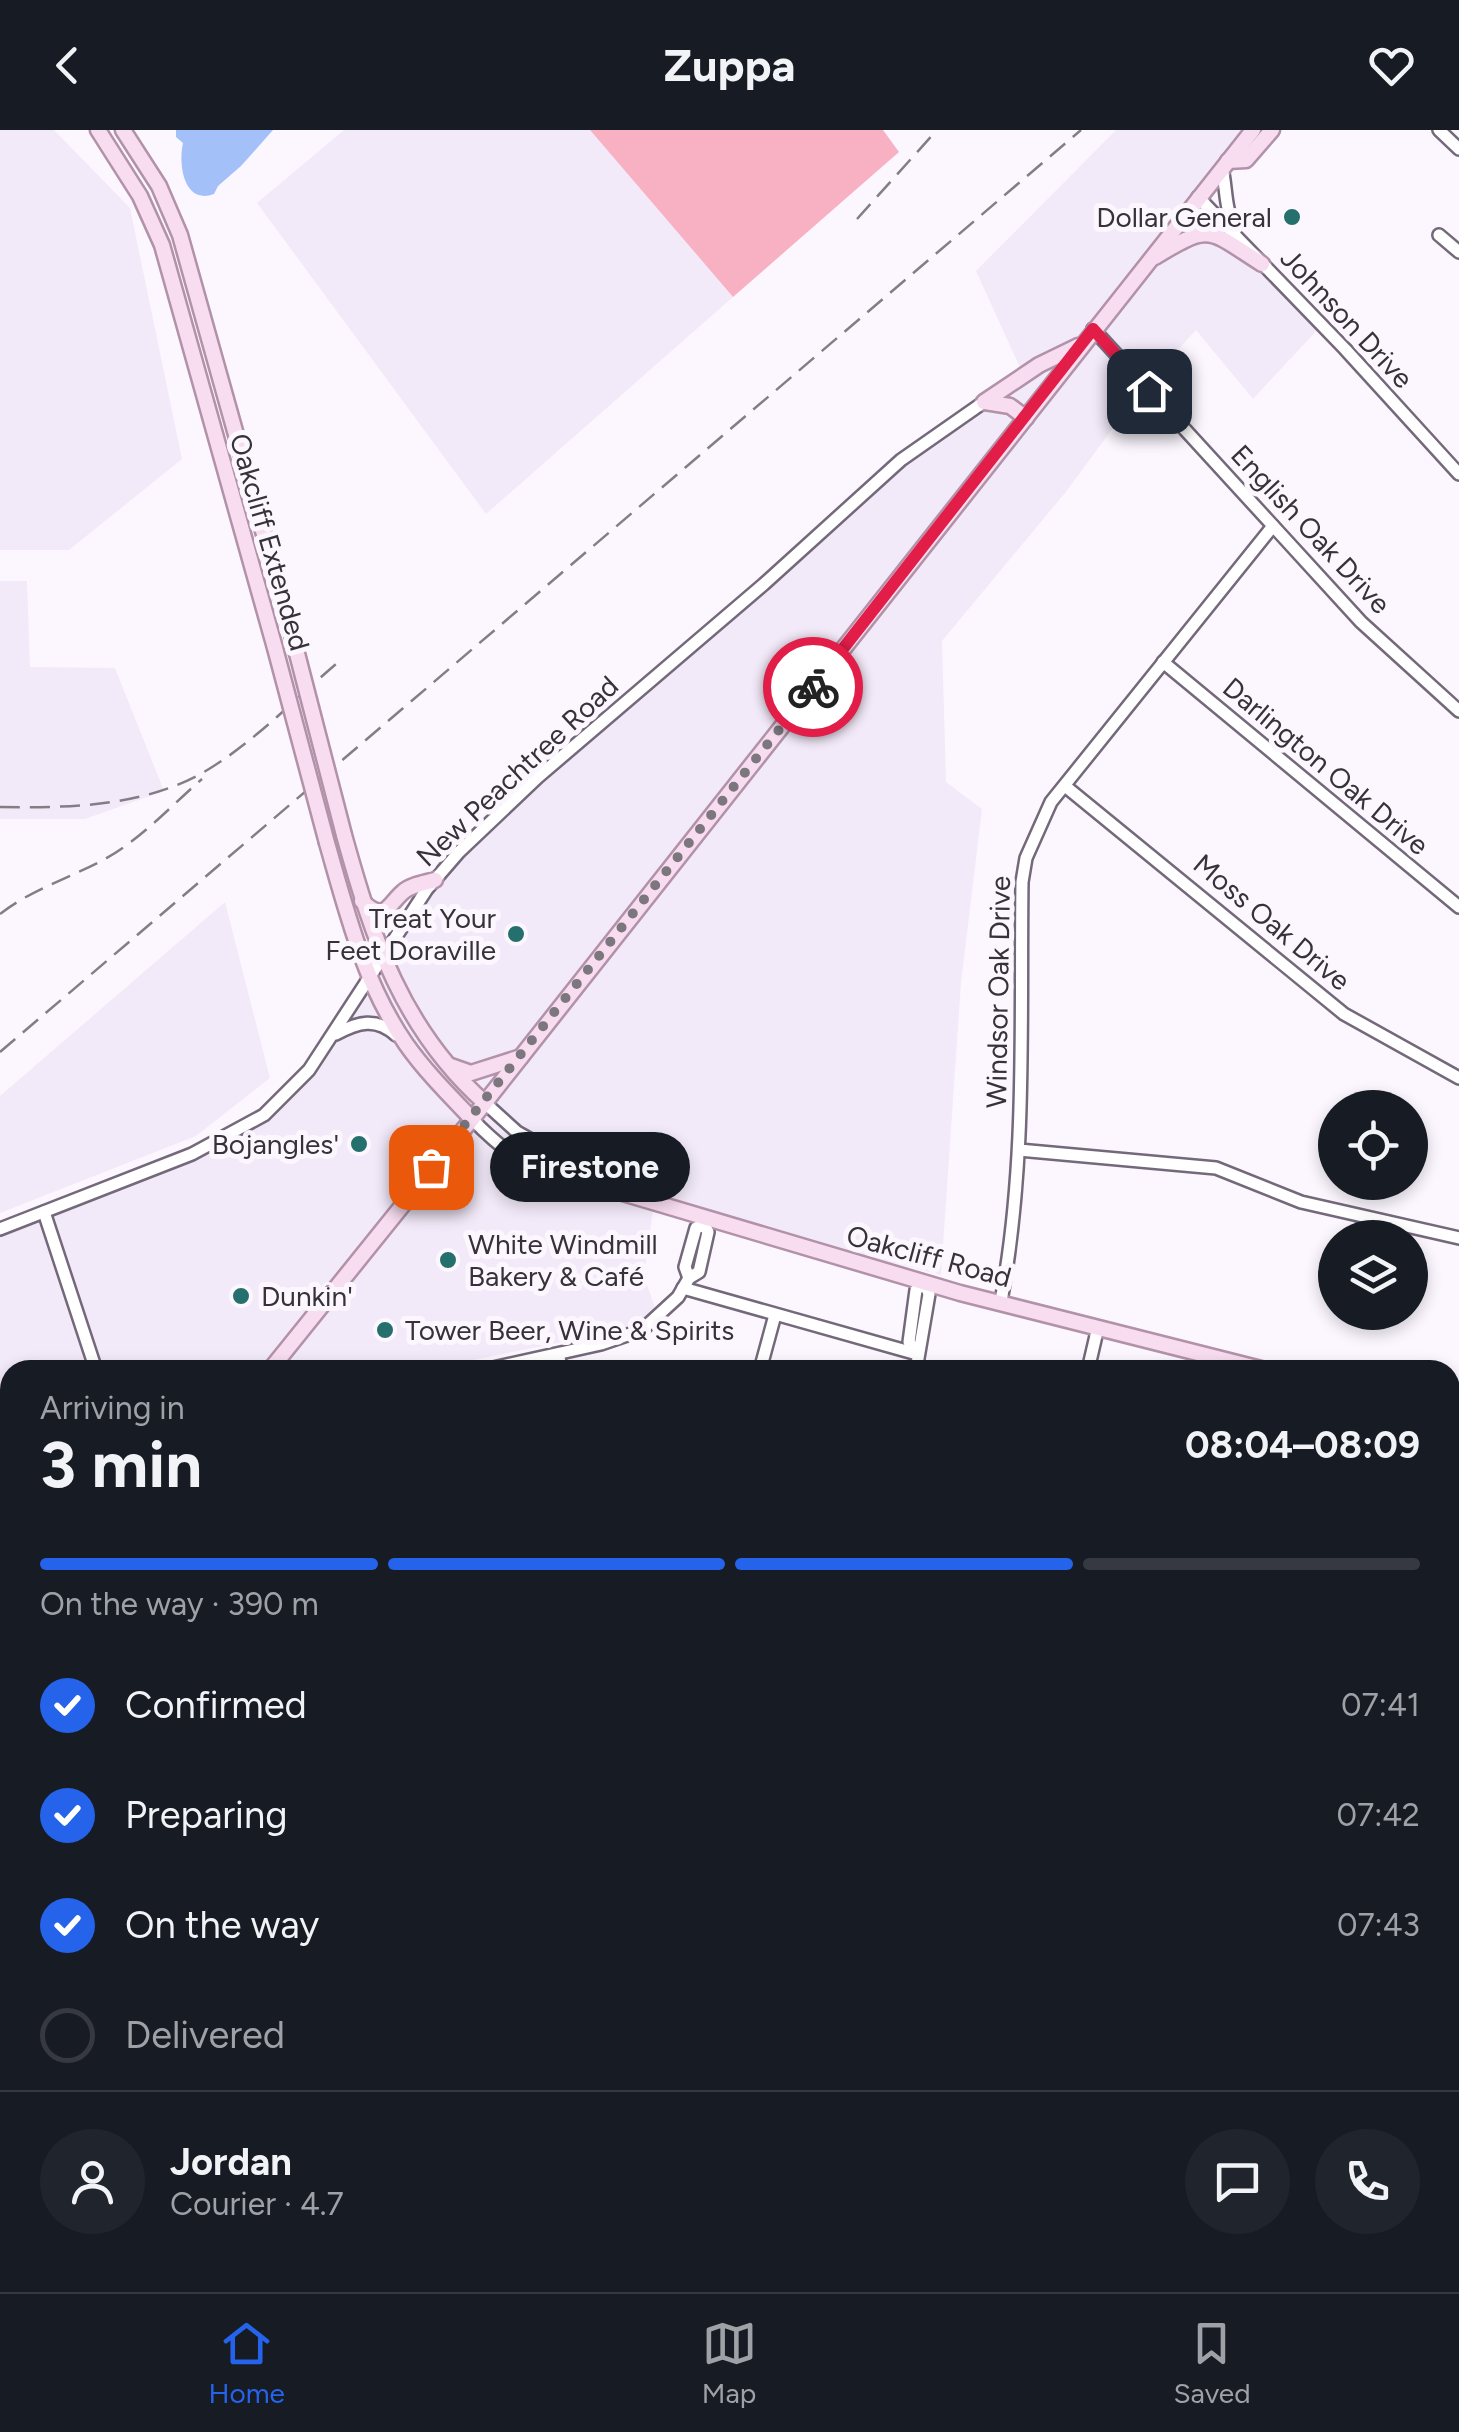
<!DOCTYPE html>
<html lang="en">
<head>
<meta charset="utf-8">
<style>
  :root { --surface:#171b24; --page:#20242c; --text:#f1f3f6; --muted:#9ea1a6; --line:#363941; --accent:#2563eb }
  body { margin:0; font-family:Figtree,sans-serif; background:var(--page); color:var(--text); height:100vh; display:flex; flex-direction:column; font-size:38px; white-space:nowrap }
  * { box-sizing:border-box; margin:0 }
  p { font-size:32px; color:var(--muted) }
  .icon { flex:none; width:55px; height:55px; fill:none; stroke:currentColor; stroke-width:2; stroke-linecap:round; stroke-linejoin:round }
  .map { position:relative; flex:1; overflow:hidden }
  .side { position:absolute; left:0px; top:1230px; width:1460px; height:932px; display:flex; flex-direction:column; background:var(--surface); border-radius:30px 30px 0 0; box-shadow:0 5px 15px #0003 }
  .side>* { flex:none }
  .buttons { position:absolute; left:1318px; top:960px; display:grid; gap:20px }
  .buttons a { display:grid; place-items:center; width:110px; height:110px; border-radius:50%; background:var(--surface); box-shadow:0 5px 15px #0003; font-size:50px }
  .pin { position:absolute; display:grid; place-items:center; width:85px; height:85px; color:#fff; margin:-42px; border-radius:20px; box-shadow:0 5px 15px #0006 }
  .courier { position:absolute; display:grid; place-items:center; width:100px; height:100px; margin:-50px; border:8px solid #e11d48; border-radius:50%; background:#fff; color:#222; box-shadow:0 2px 12px #0007 }
  .bubble { position:absolute; height:70px; border-radius:35px; background:var(--surface); box-shadow:0 5px 15px #0003; font-size:32px; font-weight:700; line-height:70px; text-align:center }
  .headline em { font-style:normal; font-weight:700 }
  .headline div { display:flex; flex-direction:column-reverse }
  .headline { display:flex; align-items:center; justify-content:space-between; height:170px; padding:0 40px }
  h1 { font-size:65px; font-weight:700; line-height:75px }
  .bar { display:grid; grid-template-columns:repeat(4,1fr); gap:15px 10px; align-content:center; height:120px; padding:0 40px }
  .bar i { height:12px; border-radius:8px; background:var(--line) }
  .bar .on { background:var(--accent) }
  .bar p { grid-column:span 4 }
  .line { display:flex; align-items:center; gap:25px; padding:0 40px; border-top:2px solid var(--line) }
  .line div { flex:1 }
  .round { display:grid; place-items:center; flex:none; width:105px; height:105px; border-radius:52px; background:var(--page) }
  ol { padding:0 40px; list-style:none }
  li { display:flex; align-items:center; gap:30px; height:110px }
  li p { margin-inline-start:auto }
  li .icon { padding:10px; border-radius:50%; background:var(--accent); color:#fff; stroke-width:4 }
  li:last-child { color:var(--muted) }
  li i { width:55px; height:55px; border:5px solid var(--line); border-radius:50% }
  header { display:flex; justify-content:space-between; align-items:center; height:130px; padding:0 40px; background:var(--surface); font-size:45px; font-weight:700 }
  .menu { display:flex; justify-content:space-around; align-items:center; height:140px; border-top:2px solid var(--line); background:var(--surface); font-size:28px; color:var(--muted) }
  .menu a { display:grid; justify-items:center; gap:5px }
  .menu .on { color:var(--accent) }
  .map>svg:first-child { display:block }
</style>
</head>
<body>
<header><svg class="icon" aria-label="back" viewBox="0 0 24 24"><path d="M15 5l-7 7 7 7"/></svg>Zuppa<svg class="icon" aria-label="heart" viewBox="0 0 24 24"><path d="M12 20l-8-8c-3-5 5-10 8-4 3-6 11-1 8 4z"/></svg></header>
<div class="map">
<svg width="1459" height="2162" viewBox="0 0 1459 2162">
  <rect width="100%" height="100%" fill="#fcf7ff"/>
  <g fill="#f3eaf9">
    <polygon points="0,0 54,0 130,78 182,329 69,420 0,420"/>
    <polygon points="344,0 590,0 733,167 486,384 257,73"/>
    <polygon points="1116,0 1264,0 1211,67 1320,197 1253,269 1196,200 1138,264 1065,363 942,511 946,652 982,679 961,853 941,1145 654,1072 644,1146 660,1192 424,1240 10,1240 10,1820 0,1822 0,1099 162,1039 254,992 321,930 402,792 484,700 894,340 982,274 1027,253 976,141"/>
    <polygon points="0,451 27,451 30,537 115,538 164,661 85,689 0,689"/>
    <polygon points="225,772 270,948 196,1006 0,1083 0,966"/>
  </g>
  <polygon fill="#f7b1c3" points="590,0 883,0 899,22 733,167"/>
  <path fill="#a4c0f9" d="M176 0H273L241 36 218 56 214 64C184 75 178 35 183 13L176 7Z"/>
  <g fill="none" stroke-linecap="round" stroke-linejoin="round">
    <g stroke="#74697a" stroke-width="16">
      <g id="minor">
        <polyline points="1439,0 1459,19"/>
        <path d="M1222 38C1227 61 1224 78 1236 99"/>
        <polyline points="1198,67 1345,219 1459,344"/>
        <polyline points="1439,105 1459,122"/>
        <polyline points="1093,199 1361,492 1459,581"/>
        <polyline points="1163,532 1459,777"/>
        <polyline points="1065,656 1344,884 1459,948"/>
        <path d="M336 904C358 892 376 887 396 905"/>
        <polyline points="485,973 517,1002 574,1034 582,1051"/>
        <path d="M472 989C502 1020 537 1048 582 1051"/>
        <polyline points="1019,1020 1216,1038 1301,1072 1459,1108"/>
        <polyline points="44,1082 96,1240"/>
        <polyline points="0,1099 192,1024 264,985 309,940 427,759 459,722 538,647 764,454 901,330 984,272"/>
        <polyline points="689,1148 685,1137 696,1098 704,1095"/>
        <polyline points="683,1158 917,1224"/>
        <path d="M1001 1171C1027 1033 1020 891 1022 752L1026 728 1051 672 1273 396"/>
        <polyline points="558,1224 562,1240"/>
        <polyline points="917,1224 909,1212 916,1160 925,1153"/>
        <polyline points="484,1240 601,1214 642,1200 678,1167 689,1148 699,1142 708,1102 704,1095 706,1087"/>
        <polyline points="760,1240 775,1185"/>
        <polyline points="916,1240 929,1164 925,1153"/>
        <polyline points="1088,1240 1098,1197"/>
        <polyline points="1450,1594 1459,1623"/>
        <polyline points="1450,1905 1459,1888"/>
        <polyline points="271,2152 272,2162"/>
        <polyline points="503,2152 506,2162"/>
        <polyline points="667,2152 667,2162"/>
        <polyline points="1014,2152 1014,2162"/>
        <polyline points="1390,2152 1390,2162"/>
        <polyline points="842,2162 842,2152"/>
      </g>
    </g>
    <g stroke="#b292a9" stroke-width="19">
      <g id="major">
        <polyline points="98,0 140,66 162,115 275,518"/>
        <polyline points="123,0 159,56 180,105 293,508"/>
        <polyline points="1228,31 1246,30 1272,0"/>
        <path d="M1155 127C1212 92 1208 100 1262 134"/>
        <polyline points="984,272 1039,235 1078,216"/>
        <polyline points="985,272 1010,276 1026,288"/>
        <path d="M344 705C373 809 402 899 485 973"/>
        <path d="M327 713C347 783 364 853 406 914 425 941 449 965 472 989"/>
        <path d="M362 771C385 793 387 776 403 762 410 755 425 753 435 750"/>
        <polyline points="451,936 471,943 521,927"/>
        <polyline points="582,1051 960,1163 1265,1240"/>
        <polyline points="270,1240 472,989 1253,0"/>
        <polyline points="1450,1321 1459,1328"/>
        <polyline points="0,1543 10,1533"/>
      </g>
    </g>
    <use href="#minor" stroke="#fff" stroke-width="11"/>
    <use href="#major" stroke="#f8dcf0" stroke-width="14"/>
    <g stroke="#837e86" stroke-width="2.5" stroke-dasharray="20 10" stroke-linecap="butt">
      <polyline points="857,89 937,0"/>
      <path d="M0 677C68 678 143 677 204 642 252 614 294 570 336 534"/>
      <path d="M0 784C32 759 70 748 105 729 141 709 171 676 202 649"/>
      <polyline points="0,922 1081,0"/>
    </g>
    <g stroke="#b292a9" stroke-width="19" stroke-linecap="butt">
      <g id="major-bridge">
        <polyline points="293,508 344,705"/>
        <polyline points="275,518 327,713"/>
      </g>
    </g>
    <use href="#major-bridge" stroke="#f8dcf0" stroke-width="14"/>
  </g>
  <g fill="none" stroke-linecap="round" stroke-linejoin="round">
    <polyline stroke="#7c777e" stroke-width="10" stroke-dasharray="0 18" points="431,1037 813,557"/>
    <polyline stroke="#e11d48" stroke-width="12" points="813,557 1093,199 1149,261"/>
  </g>
  <g fill="#256f6c" stroke="#fcf7ff" stroke-width="4">
    <circle cx="1292" cy="87" r="10"/>
    <circle cx="516" cy="804" r="10"/>
    <circle cx="359" cy="1014" r="10"/>
    <circle cx="448" cy="1130" r="10"/>
    <circle cx="241" cy="1166" r="10"/>
    <circle cx="385" cy="1200" r="10"/>
  </g>
  <g text-anchor="middle" dominant-baseline="central" stroke-width="10" stroke-linejoin="round" paint-order="stroke">
    <g font-size="28" fill="#373239" stroke="#fcf7ff" text-anchor="end">
      <text x="1272" y="87">Dollar General</text>
      <text x="496" y="788">Treat Your<tspan x="496" dy="32">Feet Doraville</tspan></text>
      <text x="339" y="1014">Bojangles'</text>
      <text x="468" y="1114" text-anchor="start">White Windmill<tspan x="468" dy="32">Bakery &amp; Café</tspan></text>
      <text x="261" y="1166" text-anchor="start">Dunkin'</text>
      <text x="405" y="1200" text-anchor="start">Tower Beer, Wine &amp; Spirits</text>
    </g>
    <g font-size="28" fill="#373239" stroke="#fcf7ff">
      <text transform="translate(1347 188) rotate(47)">Johnson Drive</text>
      <text transform="translate(1311 399) rotate(47)">English Oak Drive</text>
      <text transform="translate(270 412) rotate(74)">Oakcliff Extended</text>
      <text transform="translate(1326 636) rotate(40)">Darlington Oak Drive</text>
      <text transform="translate(517 641) rotate(-43)">New Peachtree Road</text>
      <text transform="translate(1272 792) rotate(40)">Moss Oak Drive</text>
      <text transform="translate(998 862) rotate(-89)">Windsor Oak Drive</text>
      <text transform="translate(929 1126) rotate(15)">Oakcliff Road</text>
    </g>
  </g>
</svg>
<div class="buttons">
<a><svg class="icon" aria-label="locate" viewBox="0 0 24 24"><circle cx="12" cy="12" r="6"/><path d="M12 2v4M12 18v4M2 12h4M18 12h4"/></svg></a>
<a><svg class="icon" aria-label="layers" viewBox="0 0 24 24"><path d="M12 4l9 5-9 5-9-5zM3 14l9 5 9-5"/></svg></a>
</div>
<div class="pin" style="left:431px;top:1037px;background:#ea580c"><svg class="icon" aria-label="bag" viewBox="0 0 24 24"><path d="M5 8h14l-1 12H6zM9 8a3 3 0 0 1 6 0"/></svg></div>
<div class="pin" style="left:1149px;top:261px;background:#1f2937"><svg class="icon" aria-label="home" viewBox="0 0 24 24"><path d="M3 11l9-7 9 7M6 9v11h12V9"/></svg></div>
<div class="courier" style="left:813px;top:557px"><svg class="icon" aria-label="bike" viewBox="0 0 24 24"><circle cx="6" cy="16" r="4"/><circle cx="18" cy="16" r="4"/><path d="M6 16l4-8h5l3 8M10 8l3 8H6M13 5h3"/></svg></div>
<div class="bubble" style="left:490px;top:1002px;width:200px">Firestone</div>
<section class="side">
<div class="headline"><div><h1>3 min</h1><p>Arriving in</p></div><em>08:04–08:09</em></div>
<div class="bar"><i class="on"></i><i class="on"></i><i class="on"></i><i></i><p>On the way · 390 m</p></div>
<ol>
<li><svg class="icon" aria-label="check" viewBox="0 0 24 24"><path d="M5 12l5 5 9-10"/></svg>Confirmed<p>07:41</p></li>
<li><svg class="icon" aria-label="check" viewBox="0 0 24 24"><path d="M5 12l5 5 9-10"/></svg>Preparing<p>07:42</p></li>
<li><svg class="icon" aria-label="check" viewBox="0 0 24 24"><path d="M5 12l5 5 9-10"/></svg>On the way<p>07:43</p></li>
<li><i></i>Delivered</li>
</ol>
<div class="line" style="height:180px"><a class="round"><svg class="icon" aria-label="person" viewBox="0 0 24 24"><circle cx="12" cy="8" r="4"/><path d="M4 21q1-7 8-7t8 7"/></svg></a><div><b>Jordan</b><p>Courier · 4.7</p></div><a class="round"><svg class="icon" aria-label="chat" viewBox="0 0 24 24"><path d="M4 5h16v11H9l-5 4z"/></svg></a><a class="round"><svg class="icon" aria-label="phone" viewBox="0 0 24 24"><path d="M5 4h4l2 5-3 2q2 4 5 5l2-3 5 2v4C11 20 4 13 5 4z"/></svg></a></div>
</section>
</div>
<nav class="menu">
<a class="on"><svg class="icon" aria-label="home" viewBox="0 0 24 24"><path d="M3 11l9-7 9 7M6 9v11h12V9"/></svg>Home</a>
<a><svg class="icon" aria-label="map" viewBox="0 0 24 24"><path d="M3 6l6-2 6 2 6-2v14l-6 2-6-2-6 2zM9 4v14M15 6v14"/></svg>Map</a>
<a><svg class="icon" aria-label="saved" viewBox="0 0 24 24"><path d="M7 4h10v16l-5-4-5 4z"/></svg>Saved</a>
</nav>
</body>
</html>
